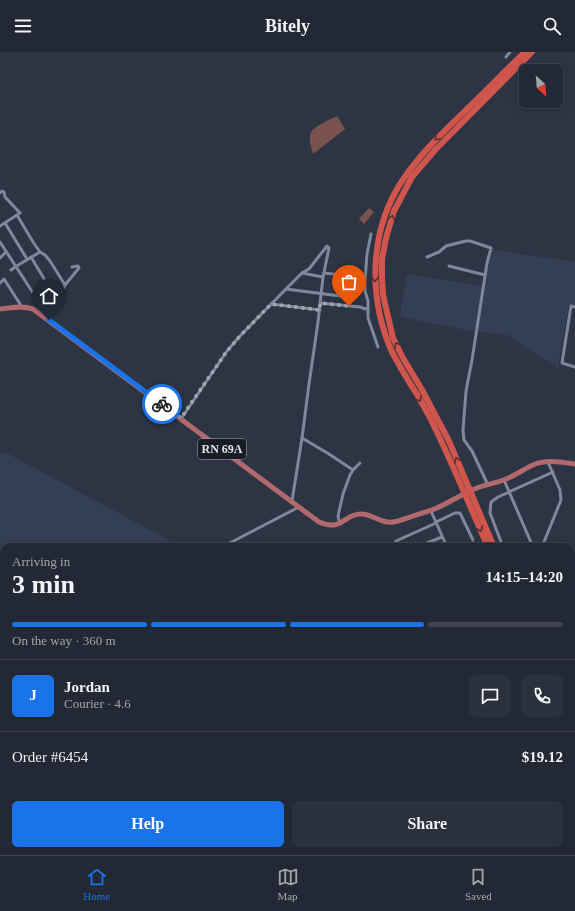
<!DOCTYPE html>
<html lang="en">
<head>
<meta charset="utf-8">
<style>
  :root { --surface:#222834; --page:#2a303c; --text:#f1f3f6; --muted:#a2a6ac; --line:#3f444f; --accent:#1a73e8 }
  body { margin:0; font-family:Georgia,serif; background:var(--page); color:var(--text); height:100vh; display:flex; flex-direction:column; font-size:15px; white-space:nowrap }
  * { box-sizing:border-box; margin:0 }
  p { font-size:13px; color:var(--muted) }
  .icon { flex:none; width:22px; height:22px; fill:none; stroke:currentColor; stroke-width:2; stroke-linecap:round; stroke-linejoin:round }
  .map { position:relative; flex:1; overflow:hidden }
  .details { position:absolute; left:0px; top:491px; width:575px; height:312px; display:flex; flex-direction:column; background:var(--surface); border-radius:12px 12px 0 0; box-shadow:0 2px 10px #0003,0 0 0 1px var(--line) }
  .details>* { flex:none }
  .needle { width:26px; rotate:154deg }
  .controls { position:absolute; left:519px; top:12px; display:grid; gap:8px }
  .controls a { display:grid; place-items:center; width:44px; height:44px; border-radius:6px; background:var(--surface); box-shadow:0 2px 10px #0003,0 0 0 1px var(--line); font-size:20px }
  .pin { position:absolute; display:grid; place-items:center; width:34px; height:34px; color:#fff; margin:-41px -17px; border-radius:50% 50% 50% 0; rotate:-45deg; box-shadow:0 0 4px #0007 }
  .pin .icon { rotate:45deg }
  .courier { position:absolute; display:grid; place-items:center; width:40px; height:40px; margin:-20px; border:3px solid #1a73e8; border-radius:50%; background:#fff; color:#222; box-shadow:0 1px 5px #0007 }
  .overview em { font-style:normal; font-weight:600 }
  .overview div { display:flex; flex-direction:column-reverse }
  .overview { display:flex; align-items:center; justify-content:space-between; height:68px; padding:0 12px }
  h1 { font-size:26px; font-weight:600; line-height:30px }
  .bar { display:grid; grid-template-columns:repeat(4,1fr); gap:6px 4px; align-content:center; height:48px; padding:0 12px }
  .bar i { height:5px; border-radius:3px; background:var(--line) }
  .bar .active { background:var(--accent) }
  .bar p { grid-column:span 4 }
  .line { display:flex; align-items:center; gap:10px; padding:0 12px; border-top:1px solid var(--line) }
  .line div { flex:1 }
  .round { display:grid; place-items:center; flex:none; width:42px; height:42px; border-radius:6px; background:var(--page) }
  .action { display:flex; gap:8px; margin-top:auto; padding:8px 12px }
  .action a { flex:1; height:46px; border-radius:6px; background:var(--accent); color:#fff; font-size:16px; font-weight:600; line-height:46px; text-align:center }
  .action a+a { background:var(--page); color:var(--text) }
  header { display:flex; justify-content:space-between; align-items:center; height:52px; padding:0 12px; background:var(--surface); font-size:18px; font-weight:600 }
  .tabs { display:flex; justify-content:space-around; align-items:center; height:56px; border-top:1px solid var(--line); background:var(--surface); font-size:11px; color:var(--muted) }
  .tabs a { display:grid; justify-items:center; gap:2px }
  .tabs .active { color:var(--accent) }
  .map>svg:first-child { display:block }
</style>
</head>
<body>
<header><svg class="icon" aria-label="menu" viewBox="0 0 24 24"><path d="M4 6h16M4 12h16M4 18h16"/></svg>Bitely<svg class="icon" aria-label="search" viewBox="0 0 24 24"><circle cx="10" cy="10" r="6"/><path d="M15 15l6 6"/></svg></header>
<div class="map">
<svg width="575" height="803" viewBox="0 0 575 803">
  <rect width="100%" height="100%" fill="#2d3545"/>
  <g fill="#343e54">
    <polygon points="490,197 575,210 575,254 569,253 558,316 507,283 472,279 400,265 406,222 484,234"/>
    <polygon points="5,400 182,495 183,495 4,495 4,589 0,591 0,403"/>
    <polygon points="37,799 335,799 329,803 31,803"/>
  </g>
  <g fill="#7a534e">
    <path d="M337 64 345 77 313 102C312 97 309 90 310 84 310 75 330 68 337 64Z"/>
    <polygon points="369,156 374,160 364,172 359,167"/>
  </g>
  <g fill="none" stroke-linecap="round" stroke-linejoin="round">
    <g stroke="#7f889b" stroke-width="3">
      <polyline points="506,5 510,0"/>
      <polyline points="0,141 2,139 4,140 5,145 20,161 17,163"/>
      <polyline points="5,171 27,207"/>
      <polyline points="0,174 17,163 33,190 40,200 45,203 50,209 65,233"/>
      <polyline points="0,190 35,244"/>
      <polyline points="31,205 55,245"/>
      <polyline points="427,205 439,200 446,194 466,189 470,189 491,196 487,211 472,308 466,339 463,378 464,388 472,399 488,433"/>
      <polyline points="0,206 6,200"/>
      <polyline points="449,214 485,223"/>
      <polyline points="11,218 15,215 40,200"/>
      <polyline points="302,221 323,225"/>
      <polyline points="0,231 4,227 22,255"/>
      <polyline points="286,237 340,244 343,223 324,221"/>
      <polyline points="320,251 360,255 365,257 368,256 368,249 365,239 365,229 367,202 371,182"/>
      <polyline points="271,252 320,258"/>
      <polyline points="575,255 571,254 562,311 575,315"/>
      <polyline points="368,257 368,266 378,295"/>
      <polyline points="39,260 63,237 65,233 79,216 78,214 72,215"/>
      <polyline points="181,367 227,299 240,284 286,237 302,221 309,217 327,194 329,196 323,225 318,270 309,332 302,386 292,449"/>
      <polyline points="302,386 329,402 353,418"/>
      <polyline points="504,428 533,495"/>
      <polyline points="431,459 447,495"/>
      <polyline points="436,470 455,461 460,461 473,488"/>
      <polyline points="340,472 338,464 343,442 350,423 353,418 360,411"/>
      <polyline points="222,495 299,455"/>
      <polyline points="396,495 395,493 396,489 436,471"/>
      <polyline points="417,495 442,485"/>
      <polyline points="464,495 473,491 474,492 476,495"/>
      <polyline points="503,495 490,461 491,450 498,445 553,420"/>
      <polyline points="542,495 561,448 560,438 548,410"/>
      <polyline points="571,529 575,526"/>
      <polyline points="0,593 4,591"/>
      <polyline points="0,616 4,622"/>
      <polyline points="0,657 4,665"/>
      <polyline points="571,779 572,785 575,785"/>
      <polyline points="51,799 54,803"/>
      <polyline points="111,799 113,803"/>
      <polyline points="310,799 311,801"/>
      <polyline points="553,799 556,801"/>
      <polyline points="571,799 572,803"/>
      <polyline points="30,803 37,799"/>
      <polyline points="86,803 92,799"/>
      <polyline points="186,803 192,799"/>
      <polyline points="269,803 275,799"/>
      <polyline points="508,803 509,799 525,803"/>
      <polyline points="538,803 539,799"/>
    </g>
    <g stroke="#7f889b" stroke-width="4.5">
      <polyline points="571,646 575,644"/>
      <polyline points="571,651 575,649"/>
      <polyline points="332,803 339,799"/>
      <polyline points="459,803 461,799"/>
    </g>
    <path stroke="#b0696c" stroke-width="5" d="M0 257C11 256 22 253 33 257L319 470C343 480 343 462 361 462 373 462 381 472 393 470 400 469 407 466 413 464 422 461 431 459 439 455 452 449 464 441 477 436 487 432 497 431 506 427 516 423 524 417 533 413 546 407 561 410 575 412"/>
    <g stroke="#d0554d" stroke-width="6">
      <path d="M488 495C470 455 454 415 435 376 430 365 424 355 418 344 409 330 400 315 392 300 368 246 369 179 402 129 420 102 443 80 467 57 486 39 505 19 525 0"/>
      <polyline points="494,495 449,389 421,336 403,306 393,286 383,243 382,226 382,207 386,186 394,159 412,125 436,97 532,0"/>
      <polyline points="469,803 470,799"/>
      <polyline points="477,803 478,799"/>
    </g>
  </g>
  <defs><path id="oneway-chevron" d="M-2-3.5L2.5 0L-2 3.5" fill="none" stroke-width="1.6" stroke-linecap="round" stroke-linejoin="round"/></defs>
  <g stroke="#593032">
    <use href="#oneway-chevron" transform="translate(437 86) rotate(134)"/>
    <use href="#oneway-chevron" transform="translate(392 166) rotate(-71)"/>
    <use href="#oneway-chevron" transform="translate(375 227) rotate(89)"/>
    <use href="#oneway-chevron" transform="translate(397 293) rotate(-116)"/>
    <use href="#oneway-chevron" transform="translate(419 347) rotate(60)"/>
    <use href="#oneway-chevron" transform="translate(457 408) rotate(-114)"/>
    <use href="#oneway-chevron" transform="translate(480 477) rotate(67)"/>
  </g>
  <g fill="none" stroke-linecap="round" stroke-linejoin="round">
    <polyline stroke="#a0a6b2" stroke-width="4" stroke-dasharray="0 7.2" points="162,352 181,366 227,299 240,284 271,252 320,258 320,251 349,254"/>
    <polyline stroke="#1a73e8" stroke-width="5" points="49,268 162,352"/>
  </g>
  <g text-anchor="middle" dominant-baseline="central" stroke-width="3.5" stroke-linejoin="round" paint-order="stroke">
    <rect fill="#191c24" stroke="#a3a7b1" stroke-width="1" x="198" y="387" width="48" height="20" rx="3"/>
    <g font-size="12" font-weight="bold" fill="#dee3ed">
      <text x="222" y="397">RN 69A</text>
    </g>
  </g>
</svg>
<div class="controls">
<a><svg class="needle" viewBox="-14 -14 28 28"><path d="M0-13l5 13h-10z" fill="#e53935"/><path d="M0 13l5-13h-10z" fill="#a2a6ac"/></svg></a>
</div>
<div class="pin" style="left:349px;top:254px;background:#ea580c"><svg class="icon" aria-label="bag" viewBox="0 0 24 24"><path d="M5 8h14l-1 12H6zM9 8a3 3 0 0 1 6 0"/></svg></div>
<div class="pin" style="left:49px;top:268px;background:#1f2937"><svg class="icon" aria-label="home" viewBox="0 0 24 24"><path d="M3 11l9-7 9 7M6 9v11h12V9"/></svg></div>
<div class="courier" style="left:162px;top:352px"><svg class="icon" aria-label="bike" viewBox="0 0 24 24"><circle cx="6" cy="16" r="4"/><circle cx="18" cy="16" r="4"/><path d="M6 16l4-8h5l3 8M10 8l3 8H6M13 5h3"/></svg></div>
<section class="details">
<div class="overview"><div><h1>3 min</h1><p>Arriving in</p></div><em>14:15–14:20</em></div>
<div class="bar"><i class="active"></i><i class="active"></i><i class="active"></i><i></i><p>On the way · 360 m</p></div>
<div class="line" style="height:72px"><b class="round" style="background:var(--accent);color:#fff">J</b><div><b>Jordan</b><p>Courier · 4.6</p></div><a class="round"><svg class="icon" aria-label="chat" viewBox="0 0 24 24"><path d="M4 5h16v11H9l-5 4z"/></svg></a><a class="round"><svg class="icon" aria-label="phone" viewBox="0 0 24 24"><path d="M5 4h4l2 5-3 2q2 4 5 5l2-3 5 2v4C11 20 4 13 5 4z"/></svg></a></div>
<div class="line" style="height:52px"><div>Order #6454</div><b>$19.12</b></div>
<div class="action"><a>Help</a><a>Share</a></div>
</section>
</div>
<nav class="tabs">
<a class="active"><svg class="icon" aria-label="home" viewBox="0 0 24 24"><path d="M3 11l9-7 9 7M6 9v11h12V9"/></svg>Home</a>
<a><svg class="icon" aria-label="map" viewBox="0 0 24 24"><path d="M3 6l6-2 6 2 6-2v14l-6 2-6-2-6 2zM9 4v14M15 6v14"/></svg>Map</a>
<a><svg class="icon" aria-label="saved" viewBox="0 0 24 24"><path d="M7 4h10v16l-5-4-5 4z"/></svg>Saved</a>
</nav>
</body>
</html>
